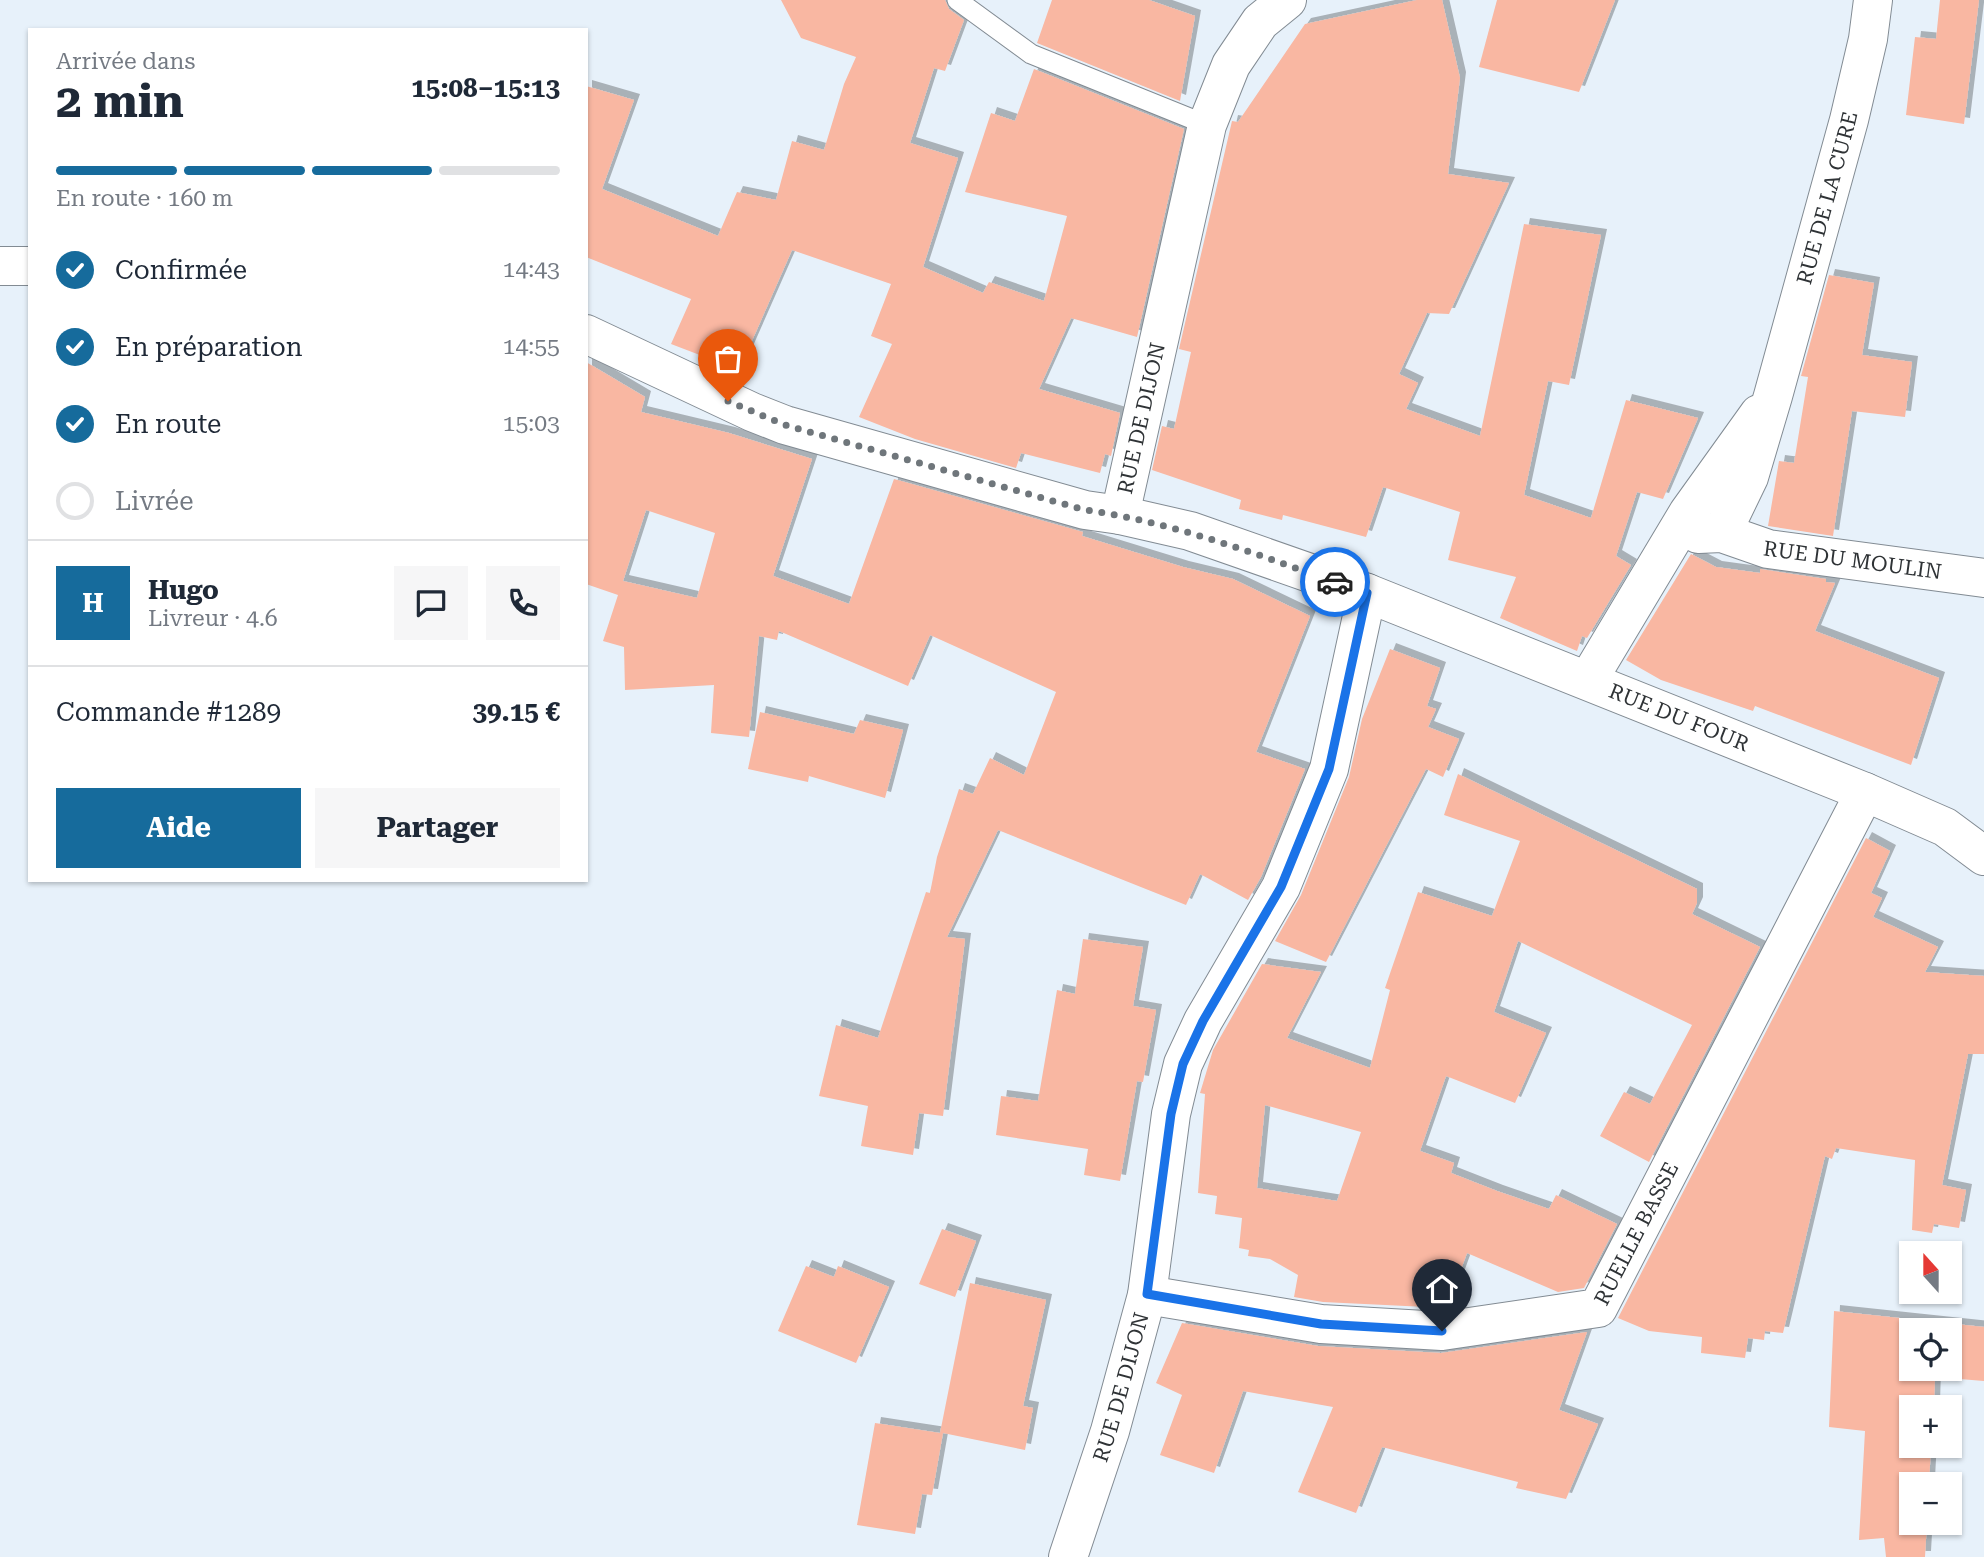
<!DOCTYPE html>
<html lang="fr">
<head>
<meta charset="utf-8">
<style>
  :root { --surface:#fff; --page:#f6f6f7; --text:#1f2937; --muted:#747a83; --line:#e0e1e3; --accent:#166b9c }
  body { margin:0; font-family:"Roboto Serif",serif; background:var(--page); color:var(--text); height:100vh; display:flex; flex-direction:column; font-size:26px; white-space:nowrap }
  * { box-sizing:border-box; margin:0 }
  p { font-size:23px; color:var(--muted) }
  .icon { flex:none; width:38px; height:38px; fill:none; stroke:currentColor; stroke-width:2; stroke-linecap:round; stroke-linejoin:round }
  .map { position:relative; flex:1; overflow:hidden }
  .sheet { position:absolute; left:28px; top:28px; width:560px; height:854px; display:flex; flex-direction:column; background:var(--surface); border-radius:0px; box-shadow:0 2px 5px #0004 }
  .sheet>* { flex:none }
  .needle { width:46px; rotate:339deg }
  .buttons { position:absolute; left:1899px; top:1241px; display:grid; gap:14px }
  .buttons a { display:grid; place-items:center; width:63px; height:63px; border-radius:0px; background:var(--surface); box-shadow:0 2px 5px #0004; font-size:35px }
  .pin { position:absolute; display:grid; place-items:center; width:60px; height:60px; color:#fff; margin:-72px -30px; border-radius:50% 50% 50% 0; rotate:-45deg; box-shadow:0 0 7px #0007 }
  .pin .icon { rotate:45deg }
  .courier { position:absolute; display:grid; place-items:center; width:70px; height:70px; margin:-35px; border:5px solid #1a73e8; border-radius:50%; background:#fff; color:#222; box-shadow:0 2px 9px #0007 }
  .head em { font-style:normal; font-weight:700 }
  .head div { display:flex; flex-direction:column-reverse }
  .head { display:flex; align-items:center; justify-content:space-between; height:119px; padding:0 28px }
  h1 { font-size:46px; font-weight:700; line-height:52px }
  .bar { display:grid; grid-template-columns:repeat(4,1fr); gap:10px 7px; align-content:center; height:84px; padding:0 28px }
  .bar i { height:9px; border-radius:5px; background:var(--line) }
  .bar .on { background:var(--accent) }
  .bar p { grid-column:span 4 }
  .line { display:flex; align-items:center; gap:18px; padding:0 28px; border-top:2px solid var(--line) }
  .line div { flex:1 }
  .round { display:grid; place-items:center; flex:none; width:74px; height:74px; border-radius:0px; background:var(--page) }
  ol { padding:0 28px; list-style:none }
  li { display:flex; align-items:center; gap:21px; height:77px }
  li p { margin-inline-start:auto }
  li .icon { padding:7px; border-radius:50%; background:var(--accent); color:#fff; stroke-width:4 }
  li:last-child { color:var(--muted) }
  li i { width:38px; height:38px; border:4px solid var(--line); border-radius:50% }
  .button { display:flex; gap:14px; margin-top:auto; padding:14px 28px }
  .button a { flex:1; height:80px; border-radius:0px; background:var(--accent); color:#fff; font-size:28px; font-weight:700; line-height:80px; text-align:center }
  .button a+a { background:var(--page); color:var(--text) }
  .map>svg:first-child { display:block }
</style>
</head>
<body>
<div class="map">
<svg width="1984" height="1557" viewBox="0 0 1984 1557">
  <defs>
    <filter id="shadow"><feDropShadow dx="6" dy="-6" stdDeviation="0" flood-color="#0004"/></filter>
  </defs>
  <rect width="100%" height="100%" fill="#e7f1fa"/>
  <g fill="#f9b7a2" fill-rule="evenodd" filter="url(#shadow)">
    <polygon points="781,0 945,0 949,9 964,20 945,71 934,68 910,143 958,158 923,267 983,293 989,282 1044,301 1067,216 965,192 991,113 1015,121 1034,69 1184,129 1137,337 1071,318 1039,389 1120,413 1111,456 1105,454 1100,473 1021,453 1016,468 915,439 859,417 892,344 871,336 891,284 792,250 739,370 671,344 691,299 586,257 586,86 634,100 602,189 718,236 737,192 776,200 792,141 824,150 844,84 856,57 801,38"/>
    <polygon points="1052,0 1149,0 1195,16 1180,101 1037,43"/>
    <polygon points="1417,0 1442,0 1460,78 1448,174 1509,183 1449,314 1427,313 1399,374 1418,383 1406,409 1480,436 1524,224 1601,235 1569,385 1548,381 1524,495 1591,518 1626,400 1698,418 1663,499 1637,492 1616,556 1631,565 1587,638 1582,636 1577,651 1500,618 1516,577 1448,560 1460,512 1383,487 1366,537 1283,515 1282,520 1239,509 1241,500 1152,470 1162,426 1174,429 1191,352 1179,349 1232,121 1238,122 1305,24"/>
    <polygon points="1497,0 1615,0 1579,92 1479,67"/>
    <polygon points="1940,0 1979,0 1964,124 1906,115 1915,37 1936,39"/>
    <polygon points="1829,275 1874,283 1862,355 1912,362 1905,417 1852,411 1833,536 1768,526 1779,461 1794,463 1808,377 1801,376"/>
    <path d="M586 362 645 397 641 412 729 433 812 459 773 576 849 604 894 479 1083 532 1082 536 1183 567 1233 579 1310 616 1256 752 1305 769 1261 877 1248 900 1200 874 1186 905 998 830 947 937 965 939 943 1116 919 1113 913 1155 861 1146 868 1106 819 1096 836 1025 878 1038 926 892 930 893 937 857 959 789 973 794 990 758 1024 775 1056 692 930 635 908 686 779 631 777 640 759 636 749 737 711 733 714 685 625 690 624 647 603 641 618 595 586 584ZM646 510 715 533 697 598 623 581Z"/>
    <polygon points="1691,554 1716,567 1760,573 1760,569 1826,579 1826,582 1835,583 1815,631 1939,678 1911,765 1755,706 1753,711 1661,680 1626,660"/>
    <polygon points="1390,649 1440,668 1427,706 1436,709 1428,727 1459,739 1443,777 1426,769 1326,962 1275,941 1301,895 1349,777 1362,719"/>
    <polygon points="760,712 854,734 860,720 903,730 885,798 809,776 808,782 748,769"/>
    <path d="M1458 774 1697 889V903L1692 914 1760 947 1649 1162 1600 1136 1624 1092 1650 1104 1692 1025 1518 941 1494 1012 1546 1033 1515 1103 1446 1076 1420 1151 1454 1163 1451 1173 1497 1191 1549 1209 1556 1195 1617 1224 1584 1288 1558 1292 1467 1253 1447 1308 1323 1302 1294 1297 1298 1275 1270 1259 1248 1256 1249 1250 1239 1248 1242 1218 1215 1214 1217 1196 1198 1193 1205 1094 1200 1093 1213 1050 1262 964 1321 972 1287 1038 1370 1068 1390 990 1385 988 1418 892 1492 916 1520 841 1444 815ZM1265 1105 1361 1132 1337 1201 1257 1188Z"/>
    <polygon points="1866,838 1890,851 1871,893 1882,898 1873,917 1938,947 1925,972 1984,976 1984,1054 1968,1054 1942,1185 1966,1190 1959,1228 1934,1224 1932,1233 1912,1230 1915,1160 1836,1148 1832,1159 1825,1156 1783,1333 1765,1331 1764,1340 1748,1338 1745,1358 1701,1353 1702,1337 1649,1331 1618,1318"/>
    <polygon points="1083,939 1143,947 1133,1006 1156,1010 1143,1082 1137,1081 1120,1181 1084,1175 1088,1149 996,1135 1001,1096 1038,1101 1057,990 1075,994"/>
    <polygon points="942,1229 976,1241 955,1297 919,1284"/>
    <polygon points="806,1266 834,1277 838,1266 889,1287 856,1363 778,1331"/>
    <polygon points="970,1283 1046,1300 1023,1406 1033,1408 1025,1450 943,1433 932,1495 922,1494 915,1534 857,1525 875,1423 940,1433"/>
    <path d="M1834 1311 1984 1327V1381L1935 1377 1934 1407H1911V1446H1931L1929 1484H1911V1522H1927L1925 1557H1886L1884 1538 1859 1540 1865 1431 1829 1427ZM1911 1330H1950V1368H1911Z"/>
    <polygon points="1182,1323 1318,1346 1441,1353 1587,1332 1559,1410 1598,1424 1566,1499 1516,1488 1518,1482 1382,1447 1356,1513 1298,1492 1333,1407 1243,1391 1214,1473 1160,1455 1182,1395 1156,1383"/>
  </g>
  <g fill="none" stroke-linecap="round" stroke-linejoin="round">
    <g stroke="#828b93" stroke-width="21">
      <polyline id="service" points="957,0 1031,54 1207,125"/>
    </g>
    <g stroke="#828b93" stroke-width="40">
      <g id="minor">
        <polyline points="0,266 30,266"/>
        <polyline points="586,334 752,412 785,425 1085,510 1120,515"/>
        <path id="s1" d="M1722 533 1749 477 1773 396 1849 120 1868 39 1873 0"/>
        <path id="s2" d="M1698 534 1722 533 1768 549 1984 578"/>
        <path id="s3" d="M1367 593 1865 792 1945 827 1984 856"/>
        <polyline points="1588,680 1688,513 1759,414"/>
        <path id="s4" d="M1147 1295 1321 1324 1442 1331 1598 1308 1865 792"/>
        <path id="s5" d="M1068 1557 1110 1431 1147 1295 1171 1114 1183 1064 1203 1021 1281 887 1329 769 1367 593 1190 531 1120 515 1207 125 1231 65 1260 22 1287 0"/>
      </g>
    </g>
    <use href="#service" stroke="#fff" stroke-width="19"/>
    <use href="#minor" stroke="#fff" stroke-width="38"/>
  </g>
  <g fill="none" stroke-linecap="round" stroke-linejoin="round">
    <path stroke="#6f767b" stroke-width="7" stroke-dasharray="0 12.6" d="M728 401 785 425 1085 510C1172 522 1253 553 1335 582"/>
    <polyline stroke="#1a73e8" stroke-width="9" points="1335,582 1367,593 1329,769 1281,887 1203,1021 1183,1064 1171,1114 1147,1294 1321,1324 1442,1331"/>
  </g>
  <g text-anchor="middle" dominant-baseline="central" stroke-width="7" stroke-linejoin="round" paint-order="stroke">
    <g font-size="21" fill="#2f3336" stroke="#e7f1fa">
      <text stroke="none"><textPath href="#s1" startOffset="352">RUE DE LA CURE</textPath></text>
      <text stroke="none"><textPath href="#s5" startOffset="1376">RUE DE DIJON</textPath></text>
      <text stroke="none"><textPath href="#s2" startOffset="158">RUE DU MOULIN</textPath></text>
      <text stroke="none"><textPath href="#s3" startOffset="336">RUE DU FOUR</textPath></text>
      <text stroke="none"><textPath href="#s4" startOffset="539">RUELLE BASSE</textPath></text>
      <text stroke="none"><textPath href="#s5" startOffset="178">RUE DE DIJON</textPath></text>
    </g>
  </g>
</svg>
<div class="buttons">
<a><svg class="needle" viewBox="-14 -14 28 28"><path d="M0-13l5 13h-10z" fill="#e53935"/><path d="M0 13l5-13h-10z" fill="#747a83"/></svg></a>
<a><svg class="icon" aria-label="locate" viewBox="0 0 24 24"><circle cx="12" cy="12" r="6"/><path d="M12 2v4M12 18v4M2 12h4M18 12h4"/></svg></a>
<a>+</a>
<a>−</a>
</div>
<div class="pin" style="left:728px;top:401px;background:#ea580c"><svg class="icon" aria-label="bag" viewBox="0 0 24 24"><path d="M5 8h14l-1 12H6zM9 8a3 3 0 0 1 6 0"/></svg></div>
<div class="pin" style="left:1442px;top:1331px;background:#1f2937"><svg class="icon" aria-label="home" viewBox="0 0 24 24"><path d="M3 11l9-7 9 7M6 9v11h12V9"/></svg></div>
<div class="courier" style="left:1335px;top:582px"><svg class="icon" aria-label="car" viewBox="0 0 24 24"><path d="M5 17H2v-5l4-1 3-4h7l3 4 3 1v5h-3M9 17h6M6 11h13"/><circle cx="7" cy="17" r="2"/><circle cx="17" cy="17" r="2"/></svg></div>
<section class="sheet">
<div class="head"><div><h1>2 min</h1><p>Arrivée dans</p></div><em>15:08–15:13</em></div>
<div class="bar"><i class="on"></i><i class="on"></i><i class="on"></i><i></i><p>En route · 160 m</p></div>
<ol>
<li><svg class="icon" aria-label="check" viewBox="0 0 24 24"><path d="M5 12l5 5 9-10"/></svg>Confirmée<p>14:43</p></li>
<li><svg class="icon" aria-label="check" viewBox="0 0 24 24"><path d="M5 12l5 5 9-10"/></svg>En préparation<p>14:55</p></li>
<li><svg class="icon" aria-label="check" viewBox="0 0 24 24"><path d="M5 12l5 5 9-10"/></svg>En route<p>15:03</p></li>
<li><i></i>Livrée</li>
</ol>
<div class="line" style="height:126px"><b class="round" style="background:var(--accent);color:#fff">H</b><div><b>Hugo</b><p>Livreur · 4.6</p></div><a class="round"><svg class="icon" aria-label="chat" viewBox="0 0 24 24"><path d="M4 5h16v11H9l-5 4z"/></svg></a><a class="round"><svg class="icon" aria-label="phone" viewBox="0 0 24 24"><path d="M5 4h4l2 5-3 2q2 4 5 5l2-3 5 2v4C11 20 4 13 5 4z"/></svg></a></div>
<div class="line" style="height:91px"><div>Commande #1289</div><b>39.15 €</b></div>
<div class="button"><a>Aide</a><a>Partager</a></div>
</section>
</div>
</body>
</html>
